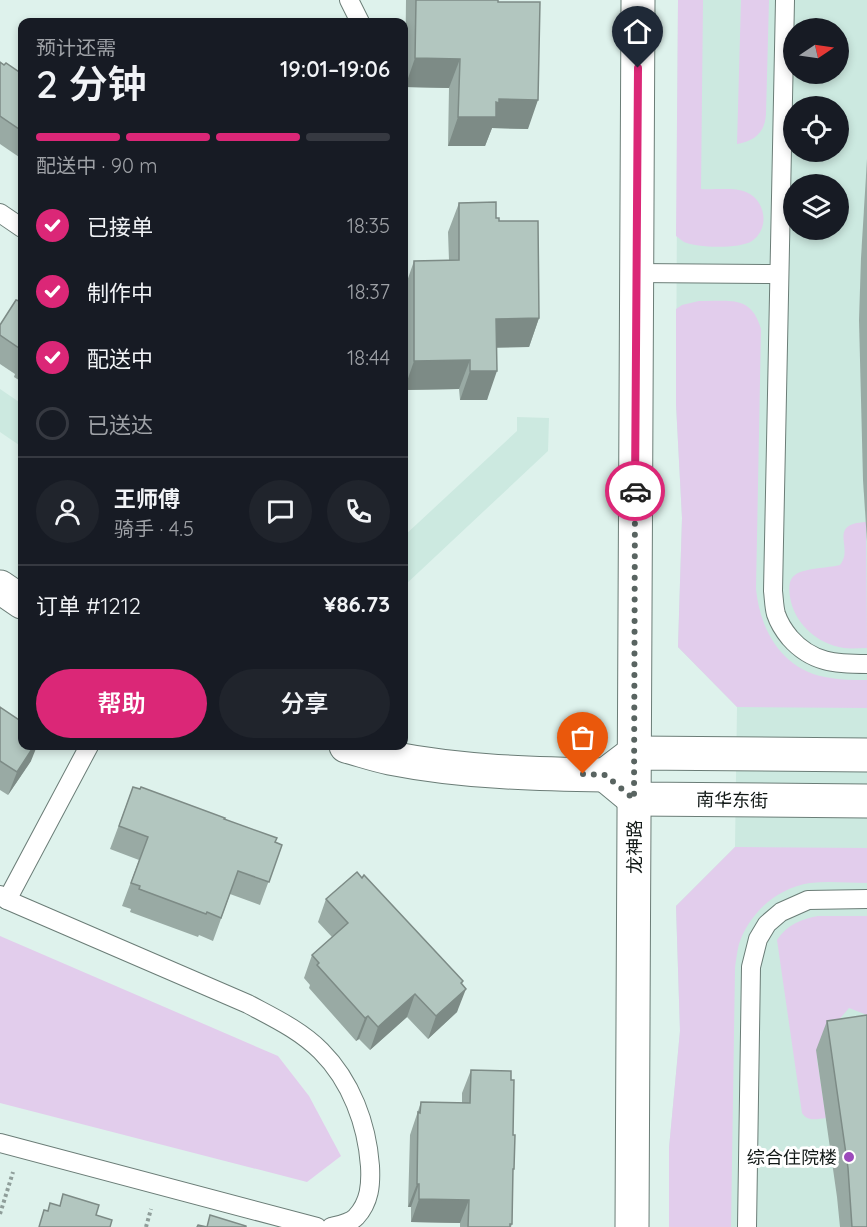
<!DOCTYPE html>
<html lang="zh">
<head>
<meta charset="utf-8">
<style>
  :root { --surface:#171b24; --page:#20242c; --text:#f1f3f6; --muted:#9ea1a6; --line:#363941; --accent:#db2777 }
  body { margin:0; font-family:Quicksand,"Noto Sans SC",sans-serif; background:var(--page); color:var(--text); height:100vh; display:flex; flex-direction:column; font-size:22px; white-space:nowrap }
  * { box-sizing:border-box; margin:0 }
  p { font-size:20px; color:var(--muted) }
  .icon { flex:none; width:33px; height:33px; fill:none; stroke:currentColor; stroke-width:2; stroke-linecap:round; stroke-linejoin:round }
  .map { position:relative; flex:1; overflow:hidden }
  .drawer { position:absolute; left:18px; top:18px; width:390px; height:732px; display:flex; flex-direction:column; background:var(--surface); border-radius:12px; box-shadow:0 3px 9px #0003 }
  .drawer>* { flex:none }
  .needle { width:39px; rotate:77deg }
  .buttons { position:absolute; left:783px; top:18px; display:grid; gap:12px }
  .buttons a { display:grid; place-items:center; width:66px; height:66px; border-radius:50%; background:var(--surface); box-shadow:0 3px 9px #0003; font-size:30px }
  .pin { position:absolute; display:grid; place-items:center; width:51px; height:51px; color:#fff; margin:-62px -26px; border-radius:50% 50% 50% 0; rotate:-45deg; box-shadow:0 0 6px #0007 }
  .pin .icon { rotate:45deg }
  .courier { position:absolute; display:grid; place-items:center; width:60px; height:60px; margin:-30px; border:4px solid #db2777; border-radius:50%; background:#fff; color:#222; box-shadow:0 2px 8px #0007 }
  .overview em { font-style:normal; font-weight:600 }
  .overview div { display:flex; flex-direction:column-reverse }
  .overview { display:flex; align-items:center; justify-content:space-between; height:102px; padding:0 18px }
  h1 { font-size:39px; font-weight:600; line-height:45px }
  .bar { display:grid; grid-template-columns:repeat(4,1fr); gap:9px 6px; align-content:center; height:72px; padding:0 18px }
  .bar i { height:8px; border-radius:4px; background:var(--line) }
  .bar .selected { background:var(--accent) }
  .bar p { grid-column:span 4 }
  .line { display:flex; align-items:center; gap:15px; padding:0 18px; border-top:2px solid var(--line) }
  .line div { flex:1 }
  .round { display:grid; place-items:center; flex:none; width:63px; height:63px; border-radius:32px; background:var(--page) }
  ol { padding:0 18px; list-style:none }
  li { display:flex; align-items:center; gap:18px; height:66px }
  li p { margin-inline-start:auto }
  li .icon { padding:6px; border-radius:50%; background:var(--accent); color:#fff; stroke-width:4 }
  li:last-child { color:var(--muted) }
  li i { width:33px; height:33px; border:3px solid var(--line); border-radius:50% }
  .primary-button { display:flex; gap:12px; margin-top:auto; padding:12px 18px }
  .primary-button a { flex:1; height:69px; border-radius:36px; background:var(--accent); color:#fff; font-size:24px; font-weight:600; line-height:69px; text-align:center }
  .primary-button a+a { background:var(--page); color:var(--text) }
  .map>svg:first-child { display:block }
</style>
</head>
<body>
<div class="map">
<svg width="867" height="1227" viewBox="0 0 867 1227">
  <rect width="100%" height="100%" fill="#def2ec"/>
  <g fill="#cce9e0" fill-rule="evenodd">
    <path d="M678 0H867V1227H669V1148L680 1031 676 906 735 847 737 707 678 647 682 518 676 404ZM794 28H838V74H794ZM794 106H838V152H794ZM794 184H838V230H794Z"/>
    <polygon points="0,389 22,404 22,447 0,432"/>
    <polygon points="517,417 549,418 548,451 404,586 404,536 517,431"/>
  </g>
  <g fill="#e2cdec">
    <path d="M678 0H703L701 189C714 190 735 187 746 192 766 200 770 229 752 241 740 249 697 248 684 242 681 240 679 238 676 236Z"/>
    <path d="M741 0H769L766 114C765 132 755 141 737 144Z"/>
    <path d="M699 301C729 302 751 294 761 329L756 589C760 630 782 669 825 677 839 680 853 680 867 680V708L737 707 678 647 682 518 676 404V309L682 305Z"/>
    <path d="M866 522 867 648C859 648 851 649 844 648 817 644 794 623 790 597 789 589 788 580 795 575 803 568 829 568 840 565 855 548 826 524 866 522Z"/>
    <path d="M735 847 867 848V883C849 883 829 881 810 883 777 888 749 913 739 944 737 952 736 960 735 968L731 1227H669V1148L680 1031 676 906Z"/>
    <path d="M818 916H867V1015L849 1008 831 1029 817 1059 826 1118C816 1119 808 1122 802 1113L777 940C787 925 801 919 818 916Z"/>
    <polygon points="0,936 278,1056 309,1096 341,1156 307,1182 0,1103"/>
  </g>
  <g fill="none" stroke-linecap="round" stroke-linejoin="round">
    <g stroke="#6b7d77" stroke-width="20">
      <g id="service">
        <polyline points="349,0 360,22"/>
        <path d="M785 0 773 591C774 599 774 607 776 614 779 623 785 632 790 638 812 663 836 664 867 664"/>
        <polyline points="0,213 22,228"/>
        <polyline points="636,273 779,274"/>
        <path d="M0 895 7 900 248 1004C274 1018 300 1030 321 1051 351 1081 367 1124 370 1166 371 1184 370 1202 356 1217 350 1223 339 1225 331 1227"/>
        <polyline points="7,900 89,746"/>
        <polyline points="0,1143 317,1227"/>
        <polyline points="747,1227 751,967 758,939 767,924 781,912 808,900 867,899"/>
      </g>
    </g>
    <g stroke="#6b7d77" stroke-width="35">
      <g id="minor">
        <polyline points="0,587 22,602"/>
        <path d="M346 746C361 750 375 755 390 758 461 772 533 774 605 775"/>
        <polyline points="867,755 634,753 605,775 634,799 867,801"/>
        <polyline points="632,1227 638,0"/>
      </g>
    </g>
    <g stroke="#8f9e9a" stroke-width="4" stroke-dasharray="3 3" stroke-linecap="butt">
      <polyline points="0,1214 13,1172"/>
      <polyline points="146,1227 151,1209"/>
    </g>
    <use href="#service" stroke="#fff" stroke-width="18"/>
    <use href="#minor" stroke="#fff" stroke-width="33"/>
  </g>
  <g fill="#99aaa4">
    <polygon points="406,0 498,0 528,129 492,128 485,146 448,146 449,88 405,87"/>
    <polygon points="0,62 22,74 22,159 0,144"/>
    <polygon points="867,159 867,541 863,480 859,320 861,258"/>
    <polygon points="459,203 496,218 499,221 539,318 529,347 497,347 487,400 460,400 459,389 404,390 404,290 414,261 449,260 448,232"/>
    <polygon points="22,300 22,382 14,377 15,374 0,364 0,325 19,301"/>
    <polygon points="0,707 31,761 8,795 0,790"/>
    <polygon points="133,787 224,819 282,845 260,905 230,894 213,941 199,935 198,937 130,912 131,909 122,906 139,860 110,849"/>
    <polygon points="326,899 462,984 457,1012 428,1039 407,1017 370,1050 359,1039 356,1041 309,988 310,985 304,978 312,955 332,937 318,922"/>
    <polygon points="827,1021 867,1227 840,1227 837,1197 816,1050"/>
    <polygon points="471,1070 513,1135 512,1224 511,1227 460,1227 460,1223 411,1222 411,1207 408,1207 410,1135 421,1102 462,1103 462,1093"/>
  </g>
  <g fill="#7d8b86">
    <polygon points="415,58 460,59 449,88 405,87"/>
    <polygon points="499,99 538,100 528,129 492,128 485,146 448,146 458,117 496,102"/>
    <polygon points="539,318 529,347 486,348 496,319"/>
    <polygon points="470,360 459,389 404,390 414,361"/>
    <polygon points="470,371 497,371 487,400 460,400"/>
    <polygon points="34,746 37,746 31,761 8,795 17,772"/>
    <polygon points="463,981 457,997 466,989 457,1012 428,1039 436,1016"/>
    <polygon points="415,994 407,1017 370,1050 378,1027"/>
    <polygon points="368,1016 359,1039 356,1041 365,1018"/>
    <polygon points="417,1184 419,1184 411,1207 408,1207"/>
    <polygon points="419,1199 469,1200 460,1223 411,1222"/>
  </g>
  <g fill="#b2c6bf" stroke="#7d8b86" stroke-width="1.5">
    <polygon points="416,0 498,0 498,2 540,2 538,100 499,99 499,103 496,102 496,117 458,117 460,59 415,58"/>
    <polygon points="0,62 4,65 6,63 22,74 22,131 0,116"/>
    <polygon points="496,202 496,218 499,218 499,221 538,221 539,318 496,319 497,371 470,371 470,360 414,361 414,261 459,260 459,203"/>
    <polygon points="20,299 22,300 22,350 0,335 0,325 16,300 19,301"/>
    <polygon points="0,707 22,722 22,746 34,746 17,772 0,761"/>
    <polygon points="133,787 140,789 141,787 225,818 224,819 277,838 275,842 282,845 269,882 238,871 221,918 207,912 206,914 139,889 140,886 131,883 148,837 119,826"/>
    <polygon points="357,872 362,878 364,875 463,981 461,983 466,989 436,1016 415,994 378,1027 368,1016 365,1018 317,965 319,963 312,955 348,923 326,899"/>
    <polygon points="867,1015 867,1227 852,1227 848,1168 827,1021"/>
    <polygon points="471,1070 511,1071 511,1080 514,1080 513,1135 515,1135 514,1169 513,1169 512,1224 510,1224 510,1227 468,1227 469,1200 419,1199 419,1184 417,1184 418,1112 420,1113 421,1102 470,1103"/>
    <polygon points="63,1194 99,1205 96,1215 112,1220 110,1227 39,1227 44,1210 48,1211 50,1203 60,1206"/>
    <polygon points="210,1215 246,1226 246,1227 207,1227"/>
    <polygon points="198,1225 207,1227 197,1227"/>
  </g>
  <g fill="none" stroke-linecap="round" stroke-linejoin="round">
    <polyline stroke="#596461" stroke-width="6" stroke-dasharray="0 10.8" points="583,774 605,775 634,799 635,491"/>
    <polyline stroke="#db2777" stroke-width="8" points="635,491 638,68"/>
  </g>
  <circle fill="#9c4bbb" stroke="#fff" stroke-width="2" cx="849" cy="1157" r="6"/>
  <g text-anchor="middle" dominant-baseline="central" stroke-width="6" stroke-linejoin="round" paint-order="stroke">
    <g font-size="18" fill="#111816" stroke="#fff">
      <text transform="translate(732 800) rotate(1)">南华东街</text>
      <text transform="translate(634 847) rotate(-90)">龙神路</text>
    </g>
    <g font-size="18" fill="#111816" stroke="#fff" text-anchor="end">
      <text x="837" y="1157">综合住院楼</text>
    </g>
  </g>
</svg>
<div class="buttons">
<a><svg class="needle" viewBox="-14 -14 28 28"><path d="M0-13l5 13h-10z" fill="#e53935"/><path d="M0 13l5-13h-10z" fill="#9ea1a6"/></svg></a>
<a><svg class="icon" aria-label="locate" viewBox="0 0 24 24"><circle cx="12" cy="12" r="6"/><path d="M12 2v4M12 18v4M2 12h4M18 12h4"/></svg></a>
<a><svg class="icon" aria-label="layers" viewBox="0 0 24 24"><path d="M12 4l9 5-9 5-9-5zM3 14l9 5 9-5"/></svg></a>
</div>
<div class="pin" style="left:583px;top:774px;background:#ea580c"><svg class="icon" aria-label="bag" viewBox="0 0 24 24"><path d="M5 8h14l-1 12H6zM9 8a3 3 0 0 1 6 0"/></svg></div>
<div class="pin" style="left:638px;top:68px;background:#1f2937"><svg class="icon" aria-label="home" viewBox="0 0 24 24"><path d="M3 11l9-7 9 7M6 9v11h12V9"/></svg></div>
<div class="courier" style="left:635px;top:491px"><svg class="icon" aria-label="car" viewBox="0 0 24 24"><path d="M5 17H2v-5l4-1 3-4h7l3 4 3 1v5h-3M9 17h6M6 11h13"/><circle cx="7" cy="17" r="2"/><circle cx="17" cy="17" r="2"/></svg></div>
<section class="drawer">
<div class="overview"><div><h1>2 分钟</h1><p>预计还需</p></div><em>19:01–19:06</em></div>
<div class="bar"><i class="selected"></i><i class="selected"></i><i class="selected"></i><i></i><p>配送中 · 90 m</p></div>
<ol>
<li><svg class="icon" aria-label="check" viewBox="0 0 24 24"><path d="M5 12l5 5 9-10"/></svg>已接单<p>18:35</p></li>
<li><svg class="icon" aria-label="check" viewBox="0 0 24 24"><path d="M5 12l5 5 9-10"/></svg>制作中<p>18:37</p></li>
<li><svg class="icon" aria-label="check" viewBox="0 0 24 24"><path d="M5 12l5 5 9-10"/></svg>配送中<p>18:44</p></li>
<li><i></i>已送达</li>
</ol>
<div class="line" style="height:108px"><a class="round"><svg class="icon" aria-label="person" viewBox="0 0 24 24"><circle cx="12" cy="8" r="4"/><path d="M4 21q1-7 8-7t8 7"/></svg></a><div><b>王师傅</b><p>骑手 · 4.5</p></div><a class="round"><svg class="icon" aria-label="chat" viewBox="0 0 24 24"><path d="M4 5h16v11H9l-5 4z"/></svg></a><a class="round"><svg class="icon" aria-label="phone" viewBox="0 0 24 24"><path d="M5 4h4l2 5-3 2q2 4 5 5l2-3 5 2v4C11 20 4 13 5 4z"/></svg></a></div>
<div class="line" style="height:78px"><div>订单 #1212</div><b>¥86.73</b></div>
<div class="primary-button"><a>帮助</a><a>分享</a></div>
</section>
</div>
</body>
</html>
